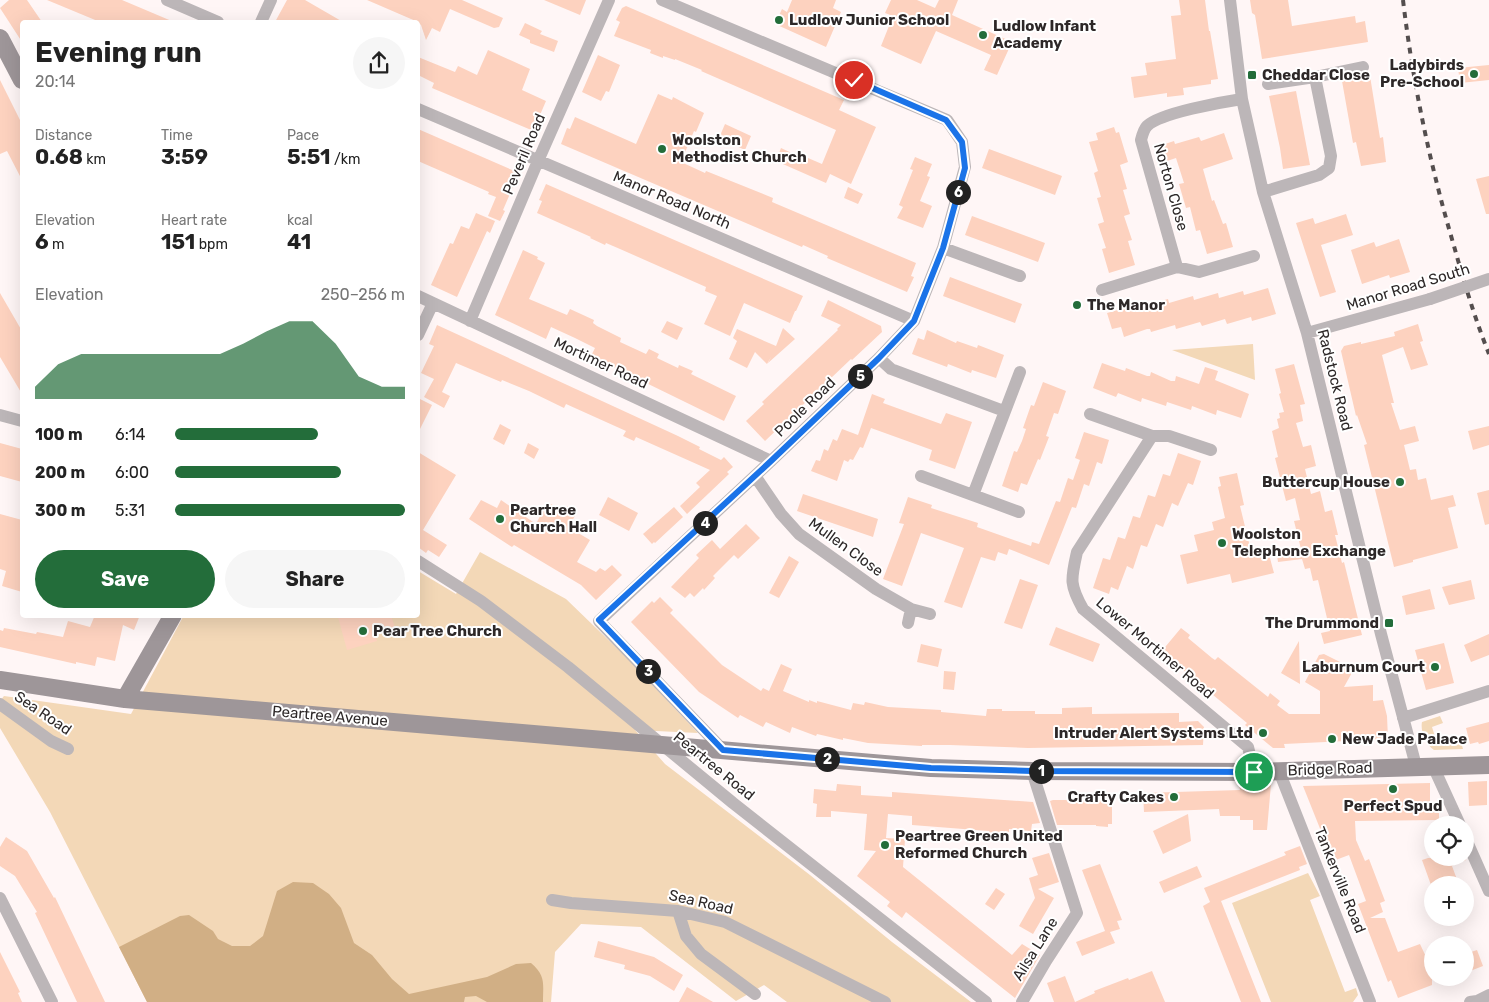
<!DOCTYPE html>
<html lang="en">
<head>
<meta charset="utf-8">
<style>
  :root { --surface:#fff; --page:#f6f6f6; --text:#222; --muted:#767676; --accent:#236d3a }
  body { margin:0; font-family:Rubik,sans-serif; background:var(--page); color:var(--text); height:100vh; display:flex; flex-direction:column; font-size:19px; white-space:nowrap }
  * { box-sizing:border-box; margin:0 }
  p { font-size:16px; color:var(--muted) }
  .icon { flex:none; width:28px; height:28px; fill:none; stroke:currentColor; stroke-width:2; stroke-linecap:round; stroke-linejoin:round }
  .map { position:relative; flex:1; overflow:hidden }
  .drawer { position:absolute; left:20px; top:20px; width:400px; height:598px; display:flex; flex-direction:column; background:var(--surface); border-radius:5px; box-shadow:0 5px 20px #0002 }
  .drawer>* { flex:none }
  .controls { position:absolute; left:1424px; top:816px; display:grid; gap:10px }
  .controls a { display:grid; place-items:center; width:50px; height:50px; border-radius:50%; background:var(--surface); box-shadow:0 5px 20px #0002; font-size:25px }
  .pin { position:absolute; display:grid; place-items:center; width:42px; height:42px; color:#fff; margin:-21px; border:2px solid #fff; border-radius:50%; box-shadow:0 1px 5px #0007 }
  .km { position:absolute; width:25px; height:25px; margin:-12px; border-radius:50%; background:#222; color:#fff; font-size:14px; line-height:25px; text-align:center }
  .round { display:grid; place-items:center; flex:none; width:52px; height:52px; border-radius:26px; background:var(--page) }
  .head { display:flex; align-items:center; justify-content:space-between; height:85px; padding:0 15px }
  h1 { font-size:28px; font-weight:700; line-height:38px }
  .stats { display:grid; grid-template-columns:repeat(3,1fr); gap:8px; height:85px; padding:5px 15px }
  .stats div { display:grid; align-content:center }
  .stats b { font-size:21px; font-weight:700 }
  .stats small { font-size:14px; font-weight:400 }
  .stats p { font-size:14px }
  .chart { height:140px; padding:10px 15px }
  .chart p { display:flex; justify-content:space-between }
  .chart svg { width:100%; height:90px; margin-top:5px; fill:var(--accent); opacity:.7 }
  .cta { display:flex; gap:10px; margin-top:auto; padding:10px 15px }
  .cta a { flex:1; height:58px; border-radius:30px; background:var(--accent); color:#fff; font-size:20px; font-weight:700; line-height:58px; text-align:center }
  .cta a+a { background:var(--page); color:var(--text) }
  ul { padding:0 15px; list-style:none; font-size:16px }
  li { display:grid; grid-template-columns:80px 60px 1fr; align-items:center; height:38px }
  li i { height:12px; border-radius:6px; background:var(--accent) }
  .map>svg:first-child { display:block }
  .green { fill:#f3d8b7 }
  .forest { fill:#d1af85 }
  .building { fill:#fdd2bf }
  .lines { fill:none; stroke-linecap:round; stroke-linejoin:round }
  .street { stroke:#bcb6b8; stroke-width:12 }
  .secondary { stroke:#9e9699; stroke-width:18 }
  .rail { stroke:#544e4e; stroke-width:4; stroke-dasharray:6 6; stroke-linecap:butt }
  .street-bridge { stroke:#bcb6b8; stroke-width:12 }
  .route-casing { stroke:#fff; stroke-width:10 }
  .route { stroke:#1a73e8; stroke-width:6 }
  .poi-dot { fill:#236d3a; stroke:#fff; stroke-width:2 }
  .labels { text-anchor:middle; stroke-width:4; stroke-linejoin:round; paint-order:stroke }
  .poi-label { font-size:15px; font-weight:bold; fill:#2d2828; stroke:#fff; text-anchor:start }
  .street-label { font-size:15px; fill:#2d2828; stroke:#fff }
</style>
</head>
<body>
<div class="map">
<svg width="1489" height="1002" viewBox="0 0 1489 1002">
  <rect width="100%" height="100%" fill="#fff6f6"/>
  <path class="green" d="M1253 344 1255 380 1172 350Z
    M480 552 566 599 624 655 698 733 635 730 665 764 810 875 892 942 971 1002H787L764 985 736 1001 641 927 581 924 555 952 551 1002H147L50 812 0 728V701L4 696 131 714 184 615H418V571L456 594Z
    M1440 716 1443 723 1432 727 1438 746 1461 742 1463 749 1434 750C1426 745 1420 731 1422 722Z
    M1308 873 1320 896 1310 900 1345 992 1356 988 1358 995 1353 1002H1271L1232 903Z"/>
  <path class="forest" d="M293 882 313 883 329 894 341 908 354 943 372 955 392 979 409 994 487 977 516 964 531 963C546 976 543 983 543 1002H487L476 996 465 997 464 1002H147L119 947 180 916 189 915 213 931 218 939 232 946H250L263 936 277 891Z"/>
  <path class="building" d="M9 0H27L42 22H22V42L0 8Z
    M47 0H122L174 22H100Z
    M287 0H305L343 22H275Z
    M367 0H462L503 18 499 27 494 28 450 9 440 32 432 28 426 40 421 25 418 22Z
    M544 0H586L580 15Z
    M792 0H836L833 8 841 12 826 47 775 24 782 9 787 12Z
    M891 0H917L935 8 939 0H958L952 15 1012 42 997 75 984 70 991 55 936 31 921 64 881 46 893 16 885 13Z
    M1179 0H1205L1209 31H1210L1218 79 1211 80V84L1183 88 1184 95 1167 97V93L1134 98 1131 77 1147 75 1145 63 1176 59 1171 16 1181 15Z
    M1250 0H1288L1292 26 1355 16 1356 23 1365 21 1368 42 1262 59 1255 15 1252 13Z
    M626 6 844 100 839 110 876 127 851 184 830 174 826 183 776 161 781 148 800 157 801 155 822 164 836 130 701 71 702 70 675 59V60L663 56V58L650 53 651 50 614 36 620 22 616 20 622 8Z
    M525 23 542 31 540 34 558 41 554 52 530 43V40L519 35Z
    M488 50 530 69 522 90 546 101 540 115 543 116 536 132 432 88 434 83 418 75V57L455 72 458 66 477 75Z
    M598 55 620 65 609 92 606 91 601 101 582 92Z
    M1489 65V80L1460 83 1458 68Z
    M1370 76 1380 138 1383 137 1386 162 1361 166 1356 142 1353 143 1342 81Z
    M0 80 22 124V180L7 151 0 154Z
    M1296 91 1310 165 1283 169 1280 148 1269 96Z
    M658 94 672 100 673 97 704 113 696 132 694 131 681 162 705 173 706 171 773 198 772 202 916 263 911 276 914 277 907 292 827 258 828 256 803 245 802 247 561 144 567 128 570 129 575 117 636 144Z
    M725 124 751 136 745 150 719 138Z
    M1114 127 1116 133 1119 132 1128 162 1120 165 1127 189 1123 190 1130 214 1124 216 1132 240 1128 241 1135 265 1109 273 1102 249 1106 248 1098 224 1104 222 1097 198 1101 197 1094 173 1098 171 1089 142 1098 140 1096 133Z
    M418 129 519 173 503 210 505 211 500 221 488 216 496 197 488 194 489 192 418 161Z
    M1224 133 1233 159 1203 169 1212 201 1214 200 1223 224 1226 223 1233 247 1207 254 1200 230 1196 231 1190 207 1186 208 1179 184 1184 183 1176 158 1167 161 1162 145 1174 141 1175 144 1199 137 1201 141Z
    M989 149 1062 176 1055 195 982 168Z
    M915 157 932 164 927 176 930 177 920 201 932 206 923 228 897 218 903 207 899 205 913 170 910 169Z
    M1489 176V214H1486L1476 179Z
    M546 184 803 296 796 311H795L790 323 744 303 730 336 704 324 717 296 705 291 706 287 620 249 606 243 605 245 590 238 591 237 537 213 542 201 539 200Z
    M848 187 863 194 858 204 844 198Z
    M476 213 495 221 490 233 487 231 457 297 431 285 450 243 453 244 461 226 469 229Z
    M1346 214 1353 235 1321 245 1336 292 1320 297 1296 223 1313 218 1315 224Z
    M972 216 1045 243 1038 262 965 235Z
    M1399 239 1410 272 1390 278 1389 275 1362 284 1351 250 1374 242 1376 247Z
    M523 250 538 257 537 259 545 263 529 299 567 315 570 309 594 320 593 323 597 326 621 338 620 342 646 354 649 349 659 354 657 358 678 368 679 365 693 371 691 374 736 396 724 421 591 356 595 348 575 338 551 327 546 339 495 315Z
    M950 277 1022 304 1015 323 943 296Z
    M1268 288 1276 314 1252 321 1251 317 1227 324 1225 319 1202 326 1200 322 1176 329 1175 325 1151 332 1150 329H1147L1124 337 1121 327 1112 329 1107 313 1143 303 1144 306 1168 299 1169 303 1193 296 1194 300 1218 293 1219 298 1243 291 1244 295Z
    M0 293 22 331V394L0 357Z
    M828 300 881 326 882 332 852 360 851 359 765 441 746 421 764 404 762 402 838 330 837 329 841 325 821 316Z
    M667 321 683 328 677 340 661 332Z
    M1418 324 1423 341 1420 342 1428 365 1411 370 1403 347 1382 355 1394 403H1391L1400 430 1415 426 1419 441 1404 445 1410 470 1416 469 1418 480 1426 478 1431 500 1453 495 1456 506 1448 508 1458 548 1413 560V562L1394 567 1364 445 1367 444 1357 415 1356 416 1341 351 1344 346 1361 342V344L1395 336 1394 332Z
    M437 325 678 436 700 447 699 449 721 460 724 457 733 467 727 472 729 474 687 514 680 506 700 487 696 483 710 470 636 437 634 441 623 436 626 431 566 404 564 408 529 391 502 380 501 382 456 363 442 392 450 396 444 408 424 397 434 379 421 373 434 346 429 344Z
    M783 328 795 339 768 363 771 357 767 364 755 352 747 368 729 359 737 341 733 338 737 329 776 346Z
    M927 330 956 343 957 341 977 348 978 345 1004 355 996 378 972 370 971 373 948 364 947 367 912 354 918 338 924 340Z
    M1102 363 1125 371 1126 368 1147 376H1150L1151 372 1171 381H1175L1176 376 1199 384 1205 367 1218 371 1215 380 1249 394 1241 418 1217 410 1216 415 1192 406 1191 410 1167 402 1166 406 1142 398 1141 402 1118 393 1116 397 1093 388Z
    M1294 364 1305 404 1300 405 1303 421 1296 423 1303 447 1311 445 1316 466 1305 469 1311 494 1320 491 1325 512 1332 510 1338 535H1335L1342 563 1344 562 1362 635 1324 644 1321 633 1330 631 1318 580 1313 581 1310 568 1305 569 1302 559 1278 562 1277 555 1301 549 1294 521 1300 520 1295 498 1286 501 1275 458 1278 457 1272 431 1279 428 1277 419 1280 418 1279 413 1284 412 1279 394 1281 393 1275 369Z
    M1043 382 1066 391 1058 414 1054 413 1046 436 1049 437 1040 460 1038 459 1027 485 1021 483 1018 492 1002 486 1014 451 1017 452 1022 441 1026 429 1023 428 1031 405 1034 406Z
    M872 394 885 399 883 403 941 424 946 413 972 422 955 469 929 460 932 450 871 428 863 448 860 447 853 460 850 459 848 462 844 460 837 481 811 471 816 460 820 461 824 449 828 451 833 439 837 441 842 429 858 435Z
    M418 398 432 405 418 433Z
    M500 424 511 430 504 445 493 439Z
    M1489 426V445L1473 450 1468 431Z
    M1084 432 1109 440 1102 464 1097 462 1089 486 1084 484 1076 508 1072 507 1049 565 1009 549 1007 555 998 552 995 561 981 557 962 608 944 602 964 548 921 533 902 586 883 579 904 524 899 523 908 497 932 505 931 508 978 523 977 527 1031 546 1032 542 1039 544 1056 501 1060 502 1068 478 1073 480 1080 460 1075 458Z
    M0 443 22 449V482L0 476Z
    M528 443 539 449 534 459 524 453Z
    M418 452 456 475 423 530 447 545 439 557 428 550 426 553 418 547Z
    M1178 453 1201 461 1193 485 1188 483 1178 506 1172 503 1163 527 1156 524 1147 547 1141 545 1133 569 1127 566 1118 590 1111 587 1109 594 1093 588 1103 558 1110 560 1118 537 1125 539 1133 516 1140 518 1148 495 1155 497 1163 474 1170 476Z
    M1237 473 1244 505 1240 506 1251 551 1267 547 1274 573 1232 583 1230 574 1187 584 1180 555 1198 551 1194 535 1214 530 1212 522 1225 518 1218 487 1221 486 1219 477Z
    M1489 490V524L1485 525 1477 493Z
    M803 494 878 519 873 537 797 511Z
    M608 497 638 513 629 531 599 515Z
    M481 500 497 508 501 500 536 524 547 502 564 511 567 506 577 513 568 527 590 540 577 562 596 572 600 568 605 571 612 565 622 575 596 600 581 585 514 545 512 547 469 519Z
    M674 507 683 517 655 543 654 542 652 544 643 534Z
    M0 514 22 520V592L2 586 6 571 0 569Z
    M746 524 760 538 738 559 734 555 713 576 715 578 704 590 703 588 694 597 690 593 685 598 671 587 699 558 696 555 712 540 720 549Z
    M789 556 799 562 779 598 769 593Z
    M1020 579 1038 585 1022 629 1004 623Z
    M1471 580 1475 599 1449 605 1442 587Z
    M1430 589 1435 609 1406 615 1402 596Z
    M660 597 673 610 670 613 722 665 761 691 763 688 769 691 781 664 792 669 783 691 809 702V700L817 703V701L851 710 853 703 864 705 865 702 888 707 941 710V712L986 716 987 709H1002V711H1035V714H1062V708L1092 707V714L1179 713V722L1198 721 1204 727 1203 745 1028 748 950 745H922V746L868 743 843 738V740L817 734 816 736 792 727 790 733 766 722 763 727 740 715 738 718 699 692 631 622 652 601 654 603Z
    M95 615H140L134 630 123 625 115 661 97 657 95 666 76 662V664L0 647V630L3 631 4 628 36 634 37 632 63 637 68 621 90 627Z
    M344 615H391L395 628 375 634 377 641 347 650 338 617Z
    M1056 627 1100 644 1093 662 1049 645Z
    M1181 628 1190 635 1188 638 1212 658 1215 660 1218 657 1268 697 1270 693 1280 701 1277 705 1289 714H1320V691L1305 682 1319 655 1324 654 1354 669 1344 687 1373 685V701L1383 700 1387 716 1388 739 1284 744 1285 748H1273L1245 725 1247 723 1161 652Z
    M1489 634V655L1471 662 1464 645Z
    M1299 641 1300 684 1281 673Z
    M1444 643 1454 683 1426 690 1415 650Z
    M921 644 942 649 938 667 917 662Z
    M944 671 956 672 954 690 943 689Z
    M1489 722V741L1479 744 1478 742 1470 744 1466 728Z
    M1487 781V805L1469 806 1468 782Z
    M1430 783V807H1439V820L1355 821 1356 840 1365 861 1369 859 1385 901 1380 903 1383 912 1370 918H1385L1398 952 1420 944 1427 959 1432 957V985L1398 998 1391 980 1388 982 1358 904 1366 901 1349 855 1333 861 1303 786Z
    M837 784 861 786V795L892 797V792L1033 802 1040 823 1032 824 1031 831 1009 829V837L989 836V831L912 825V816L888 814 886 838 905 839 903 867 1012 955 1022 944 1040 955 1015 998 906 912 902 918 887 906 890 902 857 876 876 851 864 850 867 814 831 811V817H816L817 804 813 803 814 789 836 791Z
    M1271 784 1267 830H1253V820H1240V816H1220L1219 809 1144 812 1143 793 1240 790 1239 785Z
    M1053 800H1112V824H1108V827L1096 826V825H1057L1050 801Z
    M1188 814 1191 841 1163 854 1153 831Z
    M6 837 27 851 54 898 55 897 105 1002H77L35 913 37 912 15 876 0 866V847Z
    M1300 846 1307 864 1299 867 1300 870 1221 901 1261 1002H1241L1203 906 1210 902 1204 888 1286 855 1284 852Z
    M1049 853 1059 882 1038 889 1054 898 1033 934 1019 926 1035 898 1029 878 1038 875 1032 858Z
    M1428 858H1465L1466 860 1452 866 1459 885H1431L1422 860Z
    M1100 864 1122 920 1117 921 1120 929 1110 932 1115 943 1082 956 1076 942 1105 931 1082 870Z
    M1197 866 1202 877 1164 893 1159 882Z
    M996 888 1005 894 994 910 985 904Z
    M598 941 654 957 683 975 674 991 650 976 624 969 625 965 594 957Z
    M1477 950 1483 966 1465 973V954Z
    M0 952 20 992 18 993 22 1002H0Z
    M1152 971 1165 1002H1054L1047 983 1065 976 1075 1002 1095 993 1094 991 1128 978 1129 980Z
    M687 987 713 1002H679Z"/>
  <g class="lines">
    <path class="street" d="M167 0 218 22
      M662 0 947 120 962 142 965 167 943 248 914 321 879 358 771 461 599 621 723 750
      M1230 0 1242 99 1263 192 1307 333 1381 634 1416 766
      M261 22 271 0
      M1315 77 1363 67
      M418 109 914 321
      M1263 192 1319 175 1329 168 1331 156 1315 77 1268 84
      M943 248 1020 276
      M1177 267 1141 140C1142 136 1144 129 1147 126 1160 113 1222 102 1242 99
      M1102 290 1177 267 1199 272 1254 256
      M418 296 771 461
      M470 321 538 161 609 0
      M1307 333 1430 299
      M418 335 433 303
      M879 358 891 369 1004 411
      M1090 414 1152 436H1169L1211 450
      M0 415 22 421
      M1152 436 1077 552C1071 579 1069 584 1083 609L1248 747 1254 772
      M755 476 781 514 799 534 876 589 911 609 930 614
      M921 476 1019 512
      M973 495 1020 372
      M418 561 481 601 568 667 733 803 986 1002
      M908 623 911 609
      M0 704 51 741 68 749
      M1403 718 1489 691
      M1433 766 1460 825
      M1279 771 1370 1002
      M1465 837 1489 891
      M0 898 52 1002
      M552 900 571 903 678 911 725 922 885 1002
      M678 911 686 936 701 954 755 994
      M1022 1002 1046 961 1077 913 1032 771
      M1470 1002 1477 1001 1489 995"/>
    <path class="secondary" d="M0 38 22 80
      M0 680 125 699 931 768 1032 771 1254 772 1489 765
      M125 699 173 615"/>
    <path class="rail" d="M1403 0C1413 84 1430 165 1454 246 1464 282 1475 319 1489 354"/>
    <path class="street-bridge" d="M1430 299 1489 279"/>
  </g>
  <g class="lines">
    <g class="route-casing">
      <path id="route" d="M854 80 946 120 962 142 965 168 943 248 914 321 879 358 771 461 599 620 723 750 931 768 1032 771 1254 772"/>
    </g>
    <use href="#route" class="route"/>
  </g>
  <g class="poi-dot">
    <circle cx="779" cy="20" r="5"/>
    <circle cx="983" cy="35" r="5"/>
    <circle cx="1474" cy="74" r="5"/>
    <rect x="1247" y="70" width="10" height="10" rx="2.5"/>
    <circle cx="662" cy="149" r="5"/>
    <circle cx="1077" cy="305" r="5"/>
    <circle cx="1400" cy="482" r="5"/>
    <circle cx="500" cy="519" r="5"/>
    <circle cx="1222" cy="543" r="5"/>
    <rect x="1384" y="618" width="10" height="10" rx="2.5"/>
    <circle cx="363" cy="631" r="5"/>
    <circle cx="1435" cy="667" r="5"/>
    <circle cx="1263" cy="733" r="5"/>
    <circle cx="1332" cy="739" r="5"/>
    <circle cx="1393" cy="789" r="5"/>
    <circle cx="1174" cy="797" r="5"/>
    <circle cx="885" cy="845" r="5"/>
  </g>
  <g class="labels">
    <g class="poi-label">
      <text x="789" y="25">Ludlow Junior School</text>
      <text x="993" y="31">Ludlow Infant<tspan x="993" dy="17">Academy</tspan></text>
      <text x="1464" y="70" text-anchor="end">Ladybirds<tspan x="1464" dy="17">Pre-School</tspan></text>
      <text x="1262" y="80">Cheddar Close</text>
      <text x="672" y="145">Woolston<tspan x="672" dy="17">Methodist Church</tspan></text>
      <text x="1087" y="310">The Manor</text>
      <text x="1390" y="487" text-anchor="end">Buttercup House</text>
      <text x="510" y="515">Peartree<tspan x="510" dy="17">Church Hall</tspan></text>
      <text x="1232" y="539">Woolston<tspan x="1232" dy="17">Telephone Exchange</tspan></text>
      <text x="1379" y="628" text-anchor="end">The Drummond</text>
      <text x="373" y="636">Pear Tree Church</text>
      <text x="1425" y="672" text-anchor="end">Laburnum Court</text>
      <text x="1253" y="738" text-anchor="end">Intruder Alert Systems Ltd</text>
      <text x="1342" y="744">New Jade Palace</text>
      <text x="1164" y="802" text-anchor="end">Crafty Cakes</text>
      <text x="1393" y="811" text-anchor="middle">Perfect Spud</text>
      <text x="895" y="841">Peartree Green United<tspan x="895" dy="17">Reformed Church</tspan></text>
    </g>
    <g class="street-label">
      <text transform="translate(524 154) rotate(-67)" y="5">Peveril Road</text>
      <text transform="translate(1171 187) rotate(74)" y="5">Norton Close</text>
      <text transform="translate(672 200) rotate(23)" y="5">Manor Road North</text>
      <text transform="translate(1408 287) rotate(-17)" y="5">Manor Road South</text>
      <text transform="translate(601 363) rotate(25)" y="5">Mortimer Road</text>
      <text transform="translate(1335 380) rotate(76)" y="5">Radstock Road</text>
      <text transform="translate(805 407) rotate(-44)" y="5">Poole Road</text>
      <text transform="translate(846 547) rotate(36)" y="5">Mullen Close</text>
      <text transform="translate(1155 648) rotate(40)" y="5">Lower Mortimer Road</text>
      <text transform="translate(43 713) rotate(34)" y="5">Sea Road</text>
      <text transform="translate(330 716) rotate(5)" y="5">Peartree Avenue</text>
      <text transform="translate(714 766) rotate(39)" y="5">Peartree Road</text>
      <text transform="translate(1330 769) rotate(-2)" y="5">Bridge Road</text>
      <text transform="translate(1340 880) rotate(68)" y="5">Tankerville Road</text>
      <text transform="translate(701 902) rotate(13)" y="5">Sea Road</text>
      <text transform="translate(1035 949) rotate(-58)" y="5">Ailsa Lane</text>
    </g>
  </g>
</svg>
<div class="controls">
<a><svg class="icon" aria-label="locate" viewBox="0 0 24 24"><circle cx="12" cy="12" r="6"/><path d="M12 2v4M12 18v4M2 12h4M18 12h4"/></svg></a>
<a>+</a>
<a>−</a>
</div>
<div class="pin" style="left:1254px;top:772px;background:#1e9e55"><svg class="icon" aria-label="arrive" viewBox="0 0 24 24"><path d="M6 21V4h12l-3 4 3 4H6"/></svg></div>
<div class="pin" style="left:854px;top:80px;background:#d93025"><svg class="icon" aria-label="check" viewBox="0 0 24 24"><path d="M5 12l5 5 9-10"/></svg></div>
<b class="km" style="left:1041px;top:771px">1</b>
<b class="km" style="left:827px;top:759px">2</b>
<b class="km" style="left:648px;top:671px">3</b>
<b class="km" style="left:705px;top:523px">4</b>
<b class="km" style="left:860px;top:376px">5</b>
<b class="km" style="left:958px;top:192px">6</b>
<section class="drawer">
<div class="head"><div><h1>Evening run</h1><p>20:14</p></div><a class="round"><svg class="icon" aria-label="share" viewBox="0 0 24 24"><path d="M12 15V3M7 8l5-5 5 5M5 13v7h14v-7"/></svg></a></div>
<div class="stats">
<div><p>Distance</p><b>0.68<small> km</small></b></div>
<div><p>Time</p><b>3:59</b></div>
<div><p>Pace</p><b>5:51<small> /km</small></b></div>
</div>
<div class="stats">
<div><p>Elevation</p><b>6<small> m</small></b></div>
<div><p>Heart rate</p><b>151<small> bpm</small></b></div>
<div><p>kcal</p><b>41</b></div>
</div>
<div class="chart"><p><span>Elevation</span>250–256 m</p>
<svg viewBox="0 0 160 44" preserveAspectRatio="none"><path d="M0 44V38L10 27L20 22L30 22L40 22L50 22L60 22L70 22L80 22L90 17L100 11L110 6L120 6L130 17L140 33L150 38L160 38V44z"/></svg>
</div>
<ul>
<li><b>100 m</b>6:14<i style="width:62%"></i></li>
<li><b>200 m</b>6:00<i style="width:72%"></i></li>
<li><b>300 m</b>5:31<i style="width:100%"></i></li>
</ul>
<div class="cta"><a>Save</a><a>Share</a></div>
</section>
</div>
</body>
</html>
